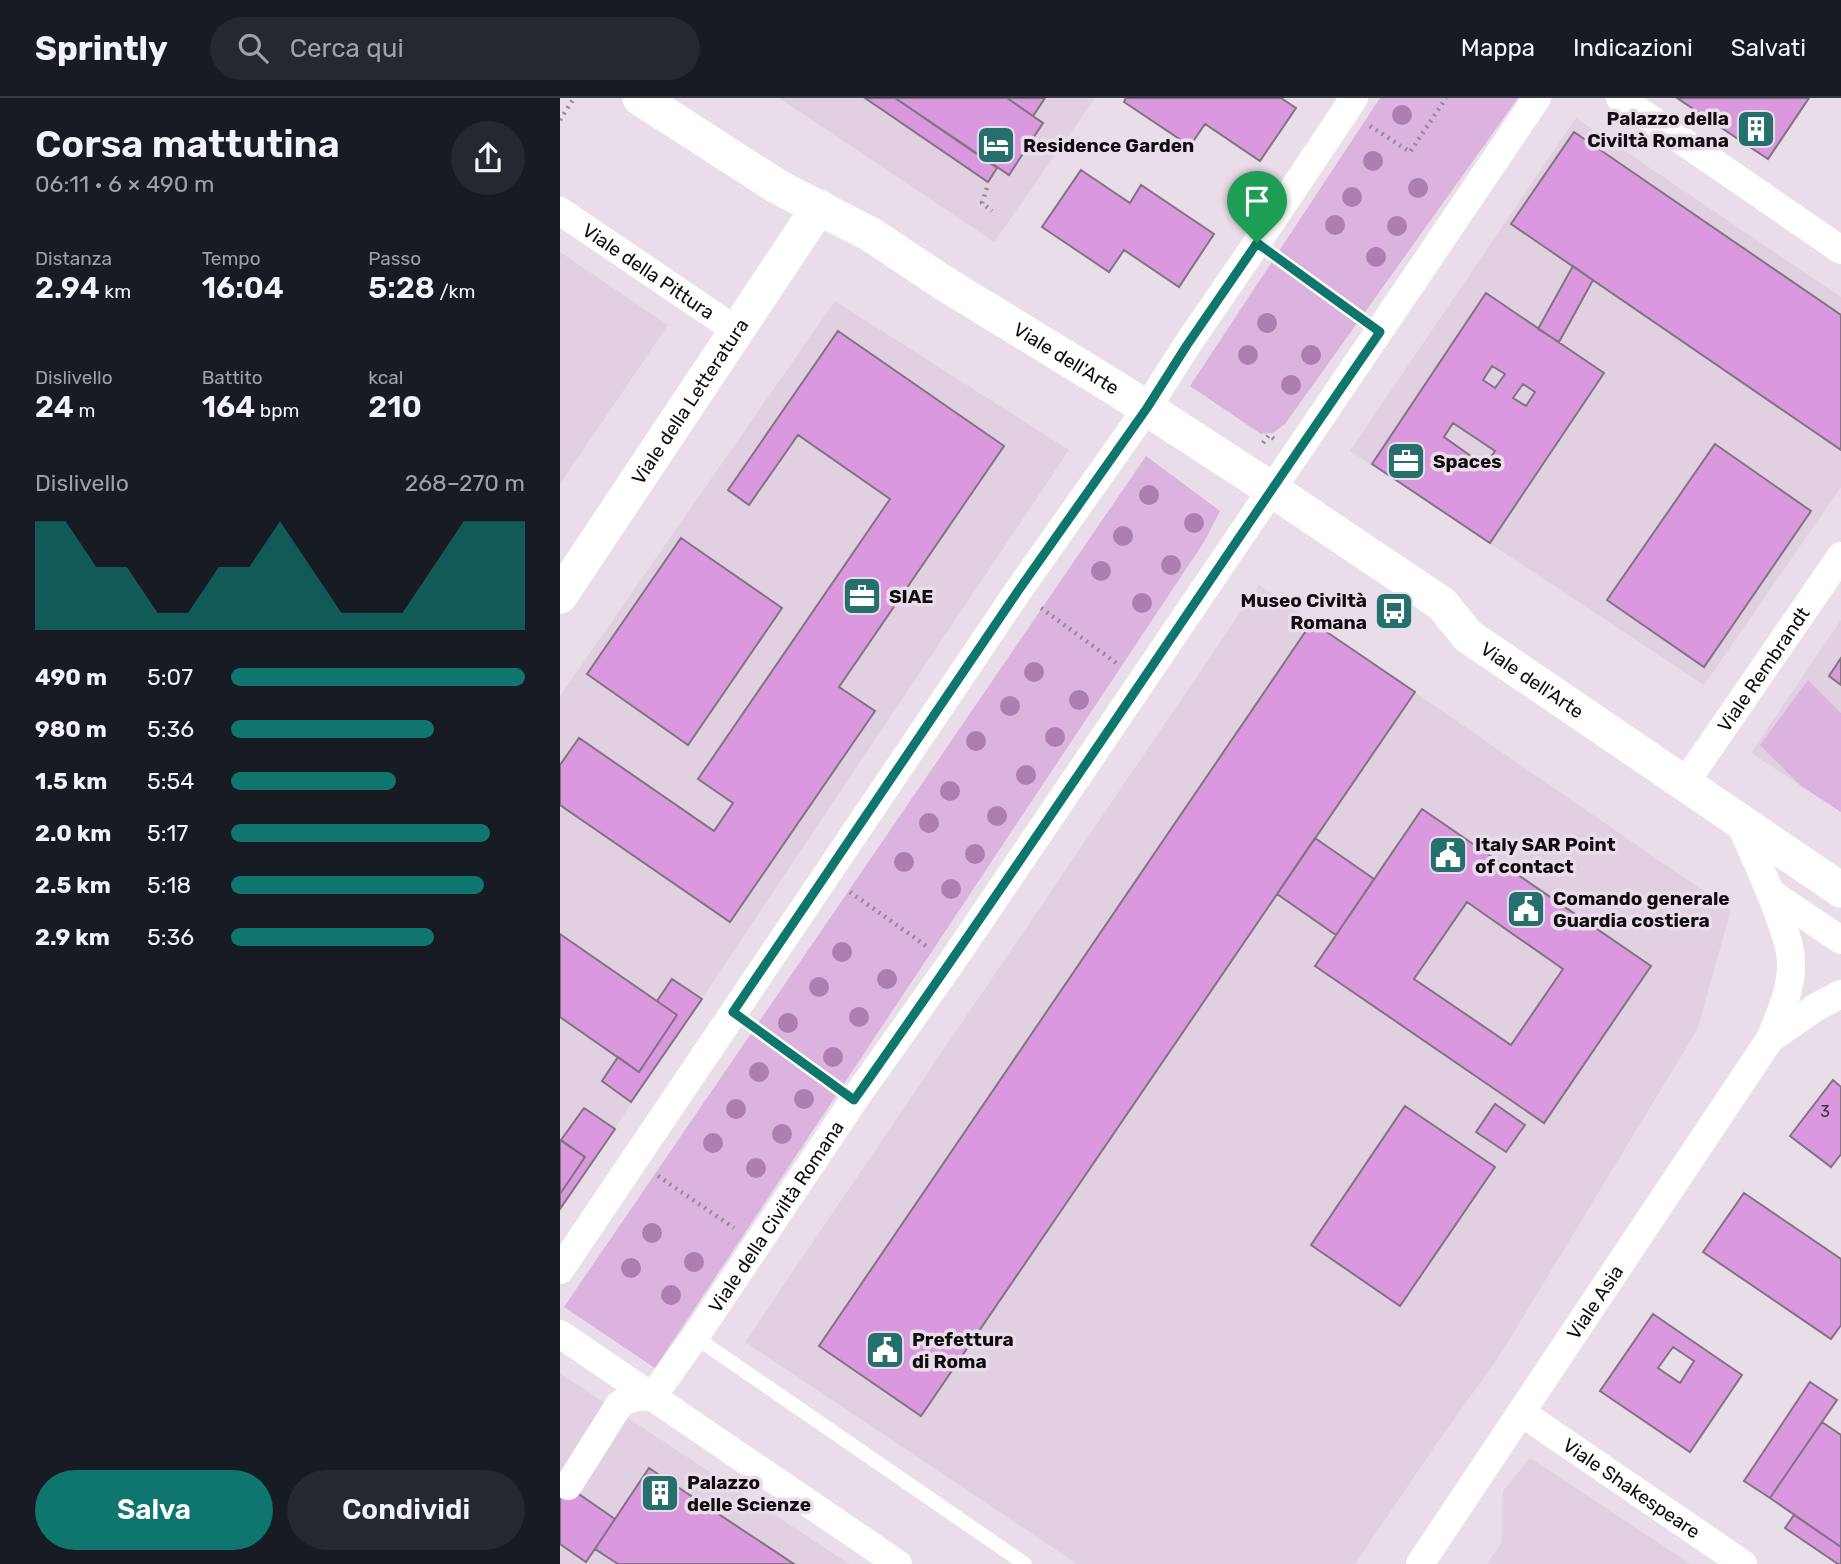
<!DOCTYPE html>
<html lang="it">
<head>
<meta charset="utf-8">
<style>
  :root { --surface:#171b24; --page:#242831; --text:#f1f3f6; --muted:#9ea1a6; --line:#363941; --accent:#0f766e }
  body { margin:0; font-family:Rubik,sans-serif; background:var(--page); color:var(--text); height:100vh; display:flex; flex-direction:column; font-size:26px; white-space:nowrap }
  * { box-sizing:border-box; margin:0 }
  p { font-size:23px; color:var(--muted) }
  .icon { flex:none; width:38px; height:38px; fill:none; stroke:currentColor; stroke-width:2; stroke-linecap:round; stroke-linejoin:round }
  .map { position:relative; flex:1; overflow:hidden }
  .panel { display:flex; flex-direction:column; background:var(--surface); width:560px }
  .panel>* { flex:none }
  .pin { position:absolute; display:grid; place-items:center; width:60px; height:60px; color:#fff; margin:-72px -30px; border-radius:50% 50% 50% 0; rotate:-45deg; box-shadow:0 0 7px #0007 }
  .pin .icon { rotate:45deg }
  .round { display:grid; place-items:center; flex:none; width:74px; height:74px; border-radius:37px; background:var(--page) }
  .headline { display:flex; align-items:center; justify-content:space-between; height:119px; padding:0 35px }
  h1 { font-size:38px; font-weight:600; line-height:52px }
  .stats { display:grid; grid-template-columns:repeat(3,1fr); gap:10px; height:119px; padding:7px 35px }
  .stats div { display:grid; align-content:center }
  .stats b { font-size:30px; font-weight:600 }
  .stats small { font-size:19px; font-weight:400 }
  .stats p { font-size:19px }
  .chart { height:196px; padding:14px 35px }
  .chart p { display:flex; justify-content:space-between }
  .chart svg { width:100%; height:126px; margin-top:7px; fill:var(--accent); opacity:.7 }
  .primary-button { display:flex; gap:14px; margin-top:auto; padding:14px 35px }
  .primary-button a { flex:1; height:80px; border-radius:42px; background:var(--accent); color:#fff; font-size:28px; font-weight:600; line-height:80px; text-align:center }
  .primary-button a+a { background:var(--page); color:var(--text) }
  ul { padding:0 35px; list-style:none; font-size:23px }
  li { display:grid; grid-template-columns:112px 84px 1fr; align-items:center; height:52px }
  li i { height:18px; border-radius:9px; background:var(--accent) }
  header { display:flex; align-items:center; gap:42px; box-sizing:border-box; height:98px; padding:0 35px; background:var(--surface); border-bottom:2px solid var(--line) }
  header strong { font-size:33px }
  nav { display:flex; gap:38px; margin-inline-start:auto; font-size:24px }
  .search { width:490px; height:63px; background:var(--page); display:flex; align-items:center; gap:18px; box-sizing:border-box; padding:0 24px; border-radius:38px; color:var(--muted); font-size:26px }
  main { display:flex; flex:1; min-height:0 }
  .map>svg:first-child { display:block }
  .built { fill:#e1cfe2 }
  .green { fill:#dcb2df }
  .building { fill:#da98df; stroke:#807581; stroke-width:2; fill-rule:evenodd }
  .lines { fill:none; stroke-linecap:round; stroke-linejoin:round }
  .path { stroke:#948b94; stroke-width:4.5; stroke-dasharray:2 5; stroke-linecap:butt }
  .service { stroke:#fff; stroke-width:14 }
  .minor { stroke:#fff; stroke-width:28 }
  .tertiary { stroke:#fff; stroke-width:35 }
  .tree { fill:#ae7eb2 }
  .route-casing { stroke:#fff; stroke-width:14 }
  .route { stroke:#0f766e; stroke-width:9 }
  .labels { text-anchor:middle; stroke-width:7; stroke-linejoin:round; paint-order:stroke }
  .number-label { font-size:16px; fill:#422f44 }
  .poi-label { font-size:19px; font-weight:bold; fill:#100c10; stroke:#eaddea; text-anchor:start }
  .street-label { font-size:19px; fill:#100c10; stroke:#eaddea }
</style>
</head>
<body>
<header>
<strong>Sprintly</strong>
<div class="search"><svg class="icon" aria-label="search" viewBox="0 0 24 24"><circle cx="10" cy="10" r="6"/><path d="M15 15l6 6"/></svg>Cerca qui</div>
<nav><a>Mappa</a><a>Indicazioni</a><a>Salvati</a></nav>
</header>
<main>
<section class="panel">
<div class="headline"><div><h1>Corsa mattutina</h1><p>06:11 · 6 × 490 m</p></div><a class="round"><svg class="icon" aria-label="share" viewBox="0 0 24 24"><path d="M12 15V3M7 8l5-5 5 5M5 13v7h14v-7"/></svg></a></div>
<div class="stats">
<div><p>Distanza</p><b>2.94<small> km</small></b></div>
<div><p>Tempo</p><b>16:04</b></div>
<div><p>Passo</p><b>5:28<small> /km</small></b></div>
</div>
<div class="stats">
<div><p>Dislivello</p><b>24<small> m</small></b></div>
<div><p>Battito</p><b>164<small> bpm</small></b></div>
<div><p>kcal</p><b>210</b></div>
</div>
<div class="chart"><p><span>Dislivello</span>268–270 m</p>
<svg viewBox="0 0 160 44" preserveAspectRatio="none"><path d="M0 44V6L10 6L20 22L30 22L40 38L50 38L60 22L70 22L80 6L90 22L100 38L110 38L120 38L130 22L140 6L150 6L160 6V44z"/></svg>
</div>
<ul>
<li><b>490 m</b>5:07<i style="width:100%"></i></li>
<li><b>980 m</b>5:36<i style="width:69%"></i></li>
<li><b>1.5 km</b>5:54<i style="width:56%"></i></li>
<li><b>2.0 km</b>5:17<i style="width:88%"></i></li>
<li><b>2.5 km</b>5:18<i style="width:86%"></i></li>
<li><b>2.9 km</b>5:36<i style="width:69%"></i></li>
</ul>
<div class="primary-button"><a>Salva</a><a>Condividi</a></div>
</section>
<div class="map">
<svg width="1281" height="1466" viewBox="0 0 1281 1466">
  <rect width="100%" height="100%" fill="#eaddea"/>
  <path class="built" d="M219 0H535L434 144Z
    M1016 20 1281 199V389L1144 587 790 353Z
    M0 154 108 227 0 386Z
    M275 203 509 352 0 1112V598Z
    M699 487 1171 812 1137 932 940 1257 877 1345 795 1466H517L185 1244Z
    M1281 522V714L1191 655Z
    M0 1275 289 1466H0Z
    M970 1360 1131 1466H927L942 1444 943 1393Z"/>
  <path class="green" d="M820 0H958L725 326 713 335 701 336 630 288Z
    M586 358 660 413 644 444 95 1270 4 1209Z
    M1248 582 1281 615V714L1241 688 1200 647Z"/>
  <path class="building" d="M305 0H335L437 70 428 84Z
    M335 0H447L483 25 449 77Z
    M447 0H485L473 18Z
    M566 0H721L736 10 700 63 645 26 630 48 564 4Z
    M1117 0H1249L1208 61Z
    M1014 34 1281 217V352L951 126Z
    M521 72 570 105 581 87 654 136 619 189 564 152 549 174 482 129Z
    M1013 168 1033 182 999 244 978 231Z
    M926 195 1044 275 930 445 812 366ZM932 268 945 276 935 290 923 282ZM963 286 975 294 966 308 953 300ZM893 325 935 353 925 368 884 339Z
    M278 233 444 348 279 589 315 613 170 824 0 707V667L19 640 154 733 173 705 138 681 330 401 238 337 189 407 168 392Z
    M1155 346 1251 413 1144 569 1047 502Z
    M121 440 222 510 128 647 27 576Z
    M752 524 855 594 361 1318 259 1248Z
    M1281 560V587L1269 578Z
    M862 711 1091 868 984 1025 755 868ZM907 804 1003 871 951 947 854 881Z
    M755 740 814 781 776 837 717 796Z
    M0 836 117 917 79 974 0 919Z
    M112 881 142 901 71 1004 42 983 58 959 79 974 117 917 97 903Z
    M1273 982 1281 989V1056L1271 1069 1230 1038Z
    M935 1006 965 1027 946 1054 916 1034Z
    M845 1008 935 1069 840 1208 751 1147Z
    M24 1010 55 1031 0 1111V1096L25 1059 1 1042Z
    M0 1042 25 1059 0 1096Z
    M1184 1095 1281 1161V1227L1271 1241 1143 1154Z
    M1093 1216 1182 1277 1130 1354 1040 1293ZM1113 1249 1134 1263 1120 1285 1098 1270Z
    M1250 1284 1277 1302 1210 1400 1184 1383Z
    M1262 1324 1281 1337V1449L1210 1400Z
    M89 1370 234 1466H58L35 1451Z
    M0 1383 55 1421 26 1464 0 1446Z
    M1234 1417 1281 1449V1466H1278L1225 1430Z"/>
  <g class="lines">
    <path class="path" d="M0 22 14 0
      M810 28 850 54 886 0
      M427 90 422 105 432 113
      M718 161 796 217
      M703 345 709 337 714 341
      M481 510 559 567
      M290 794 369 850
      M195 931 273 987
      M98 1078 174 1130"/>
    <path class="service" d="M135 1239 465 1466"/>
    <g class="minor">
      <path d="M1060 0 1281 152"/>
      <path id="s1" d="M0 113 177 233"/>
      <path id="s2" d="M1125 685 1281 458"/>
      <path d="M1211 795 1281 842"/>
      <path d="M1210 941 1258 908 1281 896"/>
      <path d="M0 1172 458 493 587 310 627 247 697 145 794 0"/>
      <path d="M0 1236 338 1466"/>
      <path id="s3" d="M92 1299 135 1239 294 1002 391 865 977 0"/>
      <path id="s4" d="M962 1315 1183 1466"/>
      <path d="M8 1388 59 1307C70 1299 78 1298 92 1299"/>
      <path id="s5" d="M860 1466 1210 941C1220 917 1232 890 1231 864 1231 848 1224 833 1219 817 1207 785 1193 754 1179 723"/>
    </g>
    <g class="tertiary">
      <path id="s6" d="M80 0 218 89 310 136 382 184 560 293 711 391 882 506 908 538 1281 792"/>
      <path id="s7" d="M0 498 259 109"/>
    </g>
  </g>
  <g class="tree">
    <circle cx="842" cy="17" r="10"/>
    <circle cx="813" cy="63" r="10"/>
    <circle cx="858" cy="90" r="10"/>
    <circle cx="792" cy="99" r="10"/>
    <circle cx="775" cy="127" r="10"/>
    <circle cx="837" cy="128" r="10"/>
    <circle cx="816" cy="159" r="10"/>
    <circle cx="707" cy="225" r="10"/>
    <circle cx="688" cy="257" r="10"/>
    <circle cx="751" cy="257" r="10"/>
    <circle cx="731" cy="287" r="10"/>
    <circle cx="589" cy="397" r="10"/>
    <circle cx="634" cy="425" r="10"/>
    <circle cx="563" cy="438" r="10"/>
    <circle cx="611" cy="467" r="10"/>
    <circle cx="541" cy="473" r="10"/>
    <circle cx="582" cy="505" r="10"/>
    <circle cx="474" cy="574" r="10"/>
    <circle cx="519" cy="602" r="10"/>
    <circle cx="450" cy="608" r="10"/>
    <circle cx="495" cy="639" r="10"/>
    <circle cx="416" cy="643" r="10"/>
    <circle cx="466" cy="677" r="10"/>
    <circle cx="390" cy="693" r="10"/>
    <circle cx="437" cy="718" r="10"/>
    <circle cx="369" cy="725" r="10"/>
    <circle cx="415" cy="756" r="10"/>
    <circle cx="344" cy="764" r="10"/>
    <circle cx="391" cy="791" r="10"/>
    <circle cx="282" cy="854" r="10"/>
    <circle cx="327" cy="881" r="10"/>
    <circle cx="259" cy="889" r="10"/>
    <circle cx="299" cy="919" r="10"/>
    <circle cx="228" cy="925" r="10"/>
    <circle cx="273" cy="959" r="10"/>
    <circle cx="199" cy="974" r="10"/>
    <circle cx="244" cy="1001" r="10"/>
    <circle cx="176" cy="1011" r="10"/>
    <circle cx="222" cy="1036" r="10"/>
    <circle cx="153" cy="1045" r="10"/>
    <circle cx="196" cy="1070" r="10"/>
    <circle cx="92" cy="1135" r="10"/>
    <circle cx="134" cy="1164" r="10"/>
    <circle cx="71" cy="1170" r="10"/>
    <circle cx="111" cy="1197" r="10"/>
  </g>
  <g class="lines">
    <g class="route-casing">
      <path id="route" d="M697 145 820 234C643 489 473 749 294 1002L173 914 458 493 587 310 627 247Z"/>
    </g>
    <use href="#route" class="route"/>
  </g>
  <defs>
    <g id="building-square" transform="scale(2.0125)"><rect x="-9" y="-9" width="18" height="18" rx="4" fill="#25706d" stroke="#eaddea"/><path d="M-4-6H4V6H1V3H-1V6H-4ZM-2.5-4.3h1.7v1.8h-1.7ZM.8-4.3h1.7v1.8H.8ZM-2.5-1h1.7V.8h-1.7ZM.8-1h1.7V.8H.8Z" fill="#fff"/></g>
    <g id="hotel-square" transform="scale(2.0125)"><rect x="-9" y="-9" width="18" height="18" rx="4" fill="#25706d" stroke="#eaddea"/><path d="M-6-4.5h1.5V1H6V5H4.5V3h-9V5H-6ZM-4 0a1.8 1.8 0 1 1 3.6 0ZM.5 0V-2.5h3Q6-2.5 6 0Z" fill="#fff"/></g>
    <g id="office-square" transform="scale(2.0125)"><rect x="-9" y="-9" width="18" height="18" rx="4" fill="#25706d" stroke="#eaddea"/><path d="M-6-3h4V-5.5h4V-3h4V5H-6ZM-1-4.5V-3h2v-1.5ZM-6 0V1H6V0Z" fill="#fff"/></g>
    <g id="bus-square" transform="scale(2.0125)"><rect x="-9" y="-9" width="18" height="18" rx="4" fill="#25706d" stroke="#eaddea"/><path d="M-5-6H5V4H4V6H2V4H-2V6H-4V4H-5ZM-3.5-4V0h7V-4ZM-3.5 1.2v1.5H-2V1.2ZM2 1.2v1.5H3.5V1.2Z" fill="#fff"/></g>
    <g id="civic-square" transform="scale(2.0125)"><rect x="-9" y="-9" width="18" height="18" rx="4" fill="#25706d" stroke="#eaddea"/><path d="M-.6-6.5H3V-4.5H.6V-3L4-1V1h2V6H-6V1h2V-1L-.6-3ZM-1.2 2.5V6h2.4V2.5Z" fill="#fff"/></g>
  </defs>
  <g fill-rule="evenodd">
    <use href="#building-square" x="1196" y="31"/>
    <use href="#hotel-square" x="436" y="47"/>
    <use href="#office-square" x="846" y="363"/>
    <use href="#office-square" x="302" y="498"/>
    <use href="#bus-square" x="834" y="513"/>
    <use href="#civic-square" x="888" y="757"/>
    <use href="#civic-square" x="966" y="811"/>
    <use href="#civic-square" x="325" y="1252"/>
    <use href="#building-square" x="100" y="1395"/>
  </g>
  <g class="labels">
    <g class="number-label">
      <text x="1265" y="1019">3</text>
    </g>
    <g class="poi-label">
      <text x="1169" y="27" text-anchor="end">Palazzo della<tspan x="1169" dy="22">Civiltà Romana</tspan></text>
      <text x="463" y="54">Residence Garden</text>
      <text x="873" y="370">Spaces</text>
      <text x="329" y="505">SIAE</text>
      <text x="807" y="509" text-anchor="end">Museo Civiltà<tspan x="807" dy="22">Romana</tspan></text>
      <text x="915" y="753">Italy SAR Point<tspan x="915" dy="22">of contact</tspan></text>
      <text x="993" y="807">Comando generale<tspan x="993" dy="22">Guardia costiera</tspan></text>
      <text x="352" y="1248">Prefettura<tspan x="352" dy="22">di Roma</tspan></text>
      <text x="127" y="1391">Palazzo<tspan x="127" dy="22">delle Scienze</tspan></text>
    </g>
    <g class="street-label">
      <text dy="7" stroke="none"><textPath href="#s1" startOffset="107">Viale della Pittura</textPath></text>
      <text dy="7" stroke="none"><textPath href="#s6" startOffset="500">Viale dell'Arte</textPath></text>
      <text dy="7" stroke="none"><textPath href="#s7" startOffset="234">Viale della Letteratura</textPath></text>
      <text dy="7" stroke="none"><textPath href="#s2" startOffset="138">Viale Rembrandt</textPath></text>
      <text dy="7" stroke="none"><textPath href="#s6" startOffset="1068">Viale dell'Arte</textPath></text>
      <text dy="7" stroke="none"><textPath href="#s3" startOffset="219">Viale della Civiltà Romana</textPath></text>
      <text dy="7" stroke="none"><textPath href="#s5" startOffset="315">Viale Asia</textPath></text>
      <text dy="7" stroke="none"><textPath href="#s4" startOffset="133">Viale Shakespeare</textPath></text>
    </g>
  </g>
</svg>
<div class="pin" style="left:697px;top:145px;background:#1e9e55"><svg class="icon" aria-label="arrive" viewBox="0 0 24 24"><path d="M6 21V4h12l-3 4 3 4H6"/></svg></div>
</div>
</main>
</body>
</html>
